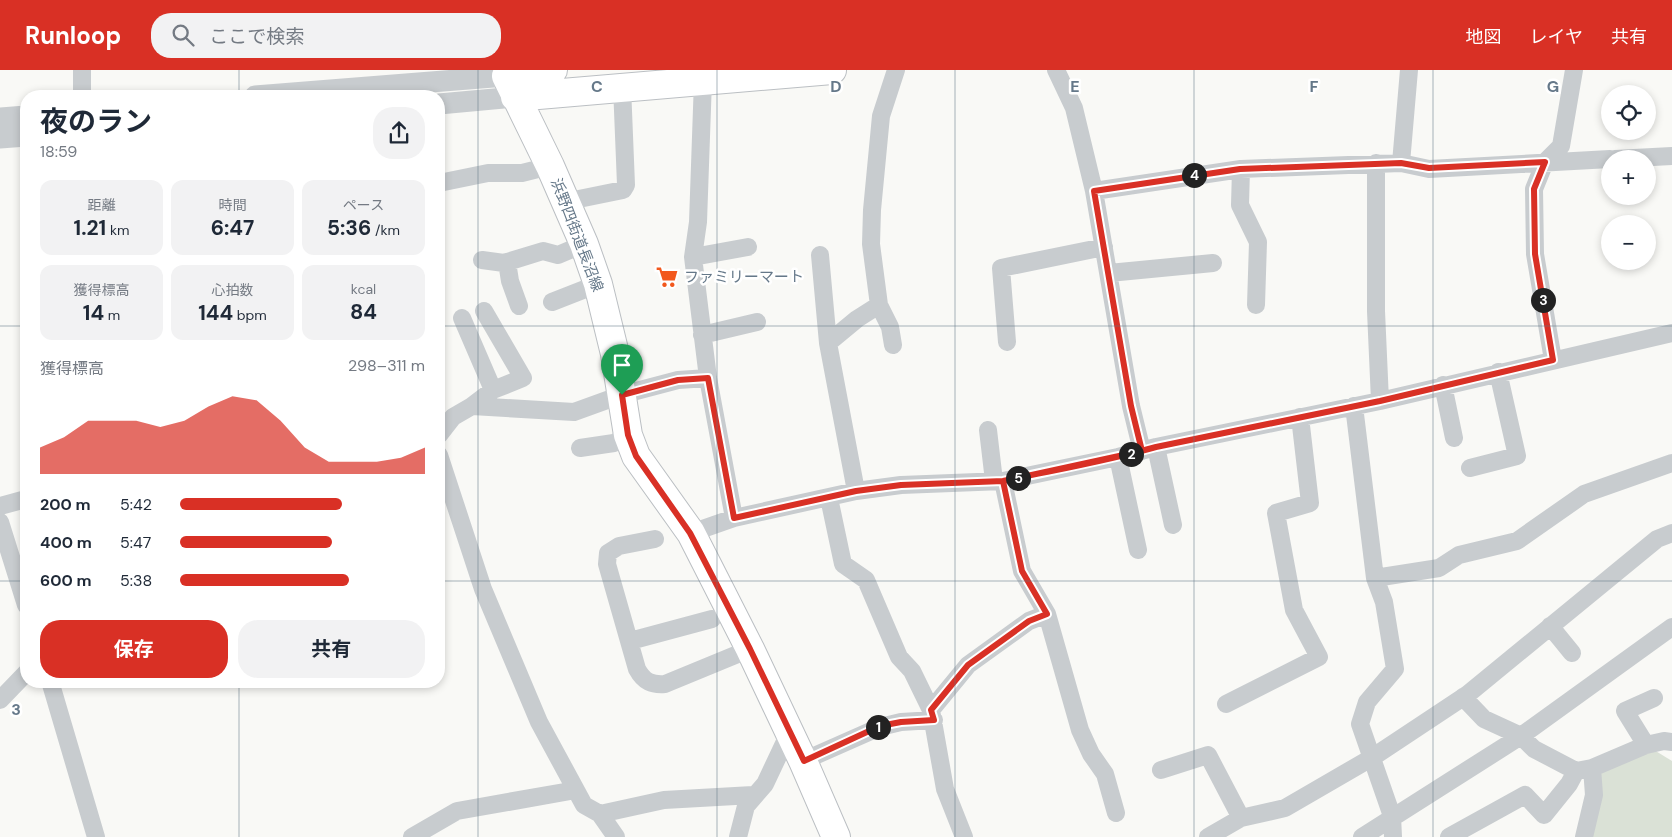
<!DOCTYPE html>
<html lang="ja">
<head>
<meta charset="utf-8">
<style>
  :root { --surface:#fff; --page:#f2f2f3; --text:#1f2937; --muted:#747a83; --accent:#d93025 }
  body { margin:0; font-family:"DM Sans","Noto Sans JP",sans-serif; background:var(--page); color:var(--text); height:100vh; display:flex; flex-direction:column; font-size:19px; white-space:nowrap }
  * { box-sizing:border-box; margin:0 }
  p { font-size:16px; color:var(--muted) }
  .icon { flex:none; width:28px; height:28px; fill:none; stroke:currentColor; stroke-width:2; stroke-linecap:round; stroke-linejoin:round }
  .map { position:relative; flex:1; overflow:hidden }
  .drawer { position:absolute; left:20px; top:20px; width:425px; height:598px; display:flex; flex-direction:column; background:var(--surface); border-radius:20px; box-shadow:0 2px 8px #0003 }
  .drawer>* { flex:none }
  .buttons { position:absolute; left:1601px; top:15px; display:grid; gap:10px }
  .buttons a { display:grid; place-items:center; width:55px; height:55px; border-radius:50%; background:var(--surface); box-shadow:0 2px 8px #0003; font-size:25px }
  .pin { position:absolute; display:grid; place-items:center; width:42px; height:42px; color:#fff; margin:-51px -21px; border-radius:50% 50% 50% 0; rotate:-45deg; box-shadow:0 0 5px #0007 }
  .pin .icon { rotate:45deg }
  .km { position:absolute; width:25px; height:25px; margin:-12px; border-radius:50%; background:#222; color:#fff; font-size:14px; line-height:25px; text-align:center }
  .round { display:grid; place-items:center; flex:none; width:52px; height:52px; border-radius:20px; background:var(--page) }
  .headline { display:flex; align-items:center; justify-content:space-between; height:85px; padding:0 20px }
  h1 { font-size:28px; font-weight:700; line-height:38px }
  .stats { display:grid; grid-template-columns:repeat(3,1fr); gap:8px; height:85px; padding:5px 20px }
  .stats div { display:grid; align-content:center; border-radius:12px; background:var(--page); text-align:center }
  .stats b { font-size:21px; font-weight:700 }
  .stats small { font-size:14px; font-weight:400 }
  .stats p { font-size:14px }
  .chart { height:140px; padding:10px 20px }
  .chart p { display:flex; justify-content:space-between }
  .chart svg { width:100%; height:90px; margin-top:5px; fill:var(--accent); opacity:.7 }
  .primary-button { display:flex; gap:10px; margin-top:auto; padding:10px 20px }
  .primary-button a { flex:1; height:58px; border-radius:20px; background:var(--accent); color:#fff; font-size:20px; font-weight:700; line-height:58px; text-align:center }
  .primary-button a+a { background:var(--page); color:var(--text) }
  ul { padding:0 20px; list-style:none; font-size:16px }
  li { display:grid; grid-template-columns:80px 60px 1fr; align-items:center; height:38px }
  li i { height:12px; border-radius:6px; background:var(--accent) }
  header { display:flex; align-items:center; gap:30px; box-sizing:border-box; height:70px; padding:0 25px; background:var(--accent); color:#fff }
  header strong { font-size:24px }
  nav { display:flex; gap:28px; margin-inline-start:auto; font-size:18px }
  .search { width:350px; height:45px; background:var(--page); display:flex; align-items:center; gap:12px; box-sizing:border-box; padding:0 18px; border-radius:20px; color:var(--muted); font-size:19px }
  .map>svg:first-child { display:block }
  .green { fill:#dae1d6 }
  .lines { fill:none; stroke-linecap:round; stroke-linejoin:round }
  .primary-casing { stroke:#bbbfc3; stroke-width:30 }
  .minor { stroke:#c8cccf; stroke-width:18 }
  .tertiary { stroke:#c8cccf; stroke-width:21 }
  .primary { stroke:#fff; stroke-width:28 }
  .route-casing { stroke:#fff; stroke-width:10 }
  .route { stroke:#d93025; stroke-width:6 }
  .grid { fill:none; stroke:#657889; stroke-width:1; stroke-opacity:0.55 }
  .labels { text-anchor:middle; stroke-width:5; stroke-linejoin:round; paint-order:stroke }
  .street-label { font-size:15px; fill:#657889; stroke:#fff }
  .poi-label { font-size:15px; fill:#657889; stroke:#fff; text-anchor:start }
  .grid-label { font-size:16px; text-anchor:middle; font-weight:bold; fill:#657889; stroke:#fff; stroke-width:5; stroke-linejoin:round; paint-order:stroke }
</style>
</head>
<body>
<header>
<strong>Runloop</strong>
<div class="search"><svg class="icon" aria-label="search" viewBox="0 0 24 24"><circle cx="10" cy="10" r="6"/><path d="M15 15l6 6"/></svg>ここで検索</div>
<nav><a>地図</a><a>レイヤ</a><a>共有</a></nav>
</header>
<div class="map">
<svg width="1672" height="767" viewBox="0 0 1672 767">
  <rect width="100%" height="100%" fill="#f9f9f6"/>
  <path class="green" d="M1654 680 1672 691V767H1589L1596 699Z"/>
  <g class="lines">
    <g class="primary-casing">
      <path id="primary" d="M553 0 506 6 550 96 584 174 598 214 615 284 628 365 636 386 691 463 750 579 803 691 836 767
        M515 27 832 0"/>
    </g>
    <path class="minor" d="M82 0V26
      M1056 0 1074 38 1094 121 1131 336 1142 381
      M703 10 698 152 693 187 708 308 734 448
      M1615 89 1672 86
      M1376 93V241L1380 331
      M1401 93 1409 0
      M1241 99 1240 135 1258 172 1256 235
      M439 113 488 103H522L550 96
      M1094 121 1241 99 1401 93 1429 99 1610 89
      M564 132 623 120 626 115 622 16
      M820 185 828 273 856 421
      M693 187 748 177
      M482 190 504 193 543 181 558 185 584 174
      M507 192 510 211 519 236
      M1109 203 1213 193
      M552 232 598 214
      M462 248 493 320
      M702 265 757 252
      M1007 272 1001 198 1104 177
      M828 273 857 249 879 235
      M893 275 890 257 879 235 871 174 872 140 881 46 896 0
      M1553 290 1535 184 1534 119 1545 92 1561 76 1574 0
      M1443 315 1454 368
      M472 336 493 320 523 308 484 241
      M1354 336 1375 508 1384 532 1395 599 1367 632 1360 654 1392 746 1393 767
      M988 360 994 411
      M439 365 453 347 472 336 574 342 621 325 678 310 708 308
      M1156 377 1173 455
      M580 378 614 373 628 365
      M439 385 483 519 539 652 584 735 600 744 616 767
      M1118 387 1138 480
      M1470 398 1517 386 1498 302
      M1003 411 1022 501 1047 544 1080 660 1091 684 1105 704 1116 743
      M829 428 843 494 866 510 899 587 912 601 931 640 945 719 964 767
      M0 436 26 429
      M0 452 26 535
      M691 463 734 448 856 421 901 415 1003 411 1118 387 1156 377 1380 331 1672 263
      M655 469 619 476 608 483 607 494 637 599C644 612 652 615 665 614L750 579
      M1375 508 1439 498 1459 485 1517 471 1584 424 1672 393
      M1550 556 1572 583
      M630 571 712 549
      M50 611 96 767
      M1463 627 1484 649 1521 666 1534 679 1576 701 1592 698 1646 675 1664 671 1672 672
      M0 630 26 603
      M1226 634 1319 587 1294 540 1276 443 1310 433 1300 347
      M931 640 968 595 1029 551 1047 544
      M1646 675 1625 641 1654 628
      M803 691 880 657 901 652 934 650
      M1161 700 1208 685 1241 748 1285 738 1373 687 1468 624 1657 469 1672 463
      M600 744 664 730 753 725
      M412 767 457 741 576 720
      M738 767 746 736 765 714 789 663
      M1208 767 1241 748
      M1362 767 1521 666 1672 557
      M1449 767 1525 725 1544 745 1569 714 1576 701
      M1584 767 1594 725 1592 698"/>
    <path class="tertiary" d="M255 26 506 6 504 0
      M439 34 515 27
      M0 48 26 46
      M0 68 26 66"/>
    <use href="#primary" class="primary"/>
  </g>
  <g class="lines">
    <g class="route-casing">
      <path id="route" d="M622 325 628 365 636 386 690 463 750 579 804 691 880 656 901 652 934 650 931 640 968 595 1029 551 1047 544 1022 501 1003 411C1054 400 1106 391 1156 377L1380 331 1553 290 1535 184 1534 119 1545 92 1429 98 1401 93 1240 99 1094 121 1131 336 1142 381 1003 411 901 415 856 421 734 448 708 308 678 310 622 325"/>
    </g>
    <use href="#route" class="route"/>
  </g>
  <path class="grid" d="M239 0V26M478 0V767M717 0V767M955 0V767M1194 0V767M1433 0V767M0 256H26M439 256H1672M0 511H26M439 511H1672M239 611V767"/>
  <defs>
    <g id="supermarket-bare" transform="scale(1.725)"><path d="M-6-5.5h2.5l.6 2H6L4.5 2H-2.5L-4.4-4H-6ZM-1.5 3.2a1.3 1.3 0 1 0 .1 0ZM3 3.2a1.3 1.3 0 1 0 .1 0Z" fill="#f2581d" stroke="#fff" stroke-width="2.5" paint-order="stroke"/></g>
  </defs>
  <g fill-rule="evenodd">
    <use href="#supermarket-bare" x="667" y="207"/>
  </g>
  <g class="labels">
    <g class="street-label">
      <text transform="translate(577 165) rotate(69)" y="5">浜野四街道長沼線</text>
    </g>
    <g class="poi-label">
      <text x="684" y="212">ファミリーマート</text>
    </g>
  </g>
  <g class="grid-label">
    <text x="597" y="22">C</text>
    <text x="836" y="22">D</text>
    <text x="1075" y="22">E</text>
    <text x="1314" y="22">F</text>
    <text x="1553" y="22">G</text>
    <text x="16" y="645">3</text>
  </g>
</svg>
<div class="buttons">
<a><svg class="icon" aria-label="locate" viewBox="0 0 24 24"><circle cx="12" cy="12" r="6"/><path d="M12 2v4M12 18v4M2 12h4M18 12h4"/></svg></a>
<a>+</a>
<a>−</a>
</div>
<div class="pin" style="left:622px;top:325px;background:#1e9e55"><svg class="icon" aria-label="arrive" viewBox="0 0 24 24"><path d="M6 21V4h12l-3 4 3 4H6"/></svg></div>
<b class="km" style="left:878px;top:657px">1</b>
<b class="km" style="left:1131px;top:384px">2</b>
<b class="km" style="left:1543px;top:230px">3</b>
<b class="km" style="left:1194px;top:105px">4</b>
<b class="km" style="left:1018px;top:408px">5</b>
<section class="drawer">
<div class="headline"><div><h1>夜のラン</h1><p>18:59</p></div><a class="round"><svg class="icon" aria-label="share" viewBox="0 0 24 24"><path d="M12 15V3M7 8l5-5 5 5M5 13v7h14v-7"/></svg></a></div>
<div class="stats">
<div><p>距離</p><b>1.21<small> km</small></b></div>
<div><p>時間</p><b>6:47</b></div>
<div><p>ペース</p><b>5:36<small> /km</small></b></div>
</div>
<div class="stats">
<div><p>獲得標高</p><b>14<small> m</small></b></div>
<div><p>心拍数</p><b>144<small> bpm</small></b></div>
<div><p>kcal</p><b>84</b></div>
</div>
<div class="chart"><p><span>獲得標高</span>298–311 m</p>
<svg viewBox="0 0 160 44" preserveAspectRatio="none"><path d="M0 44V31L10 26L20 18L30 18L40 18L50 21L60 18L70 11L80 6L90 8L100 18L110 31L120 38L130 38L140 38L150 36L160 31V44z"/></svg>
</div>
<ul>
<li><b>200 m</b>5:42<i style="width:66%"></i></li>
<li><b>400 m</b>5:47<i style="width:62%"></i></li>
<li><b>600 m</b>5:38<i style="width:69%"></i></li>
</ul>
<div class="primary-button"><a>保存</a><a>共有</a></div>
</section>
</div>
</body>
</html>
